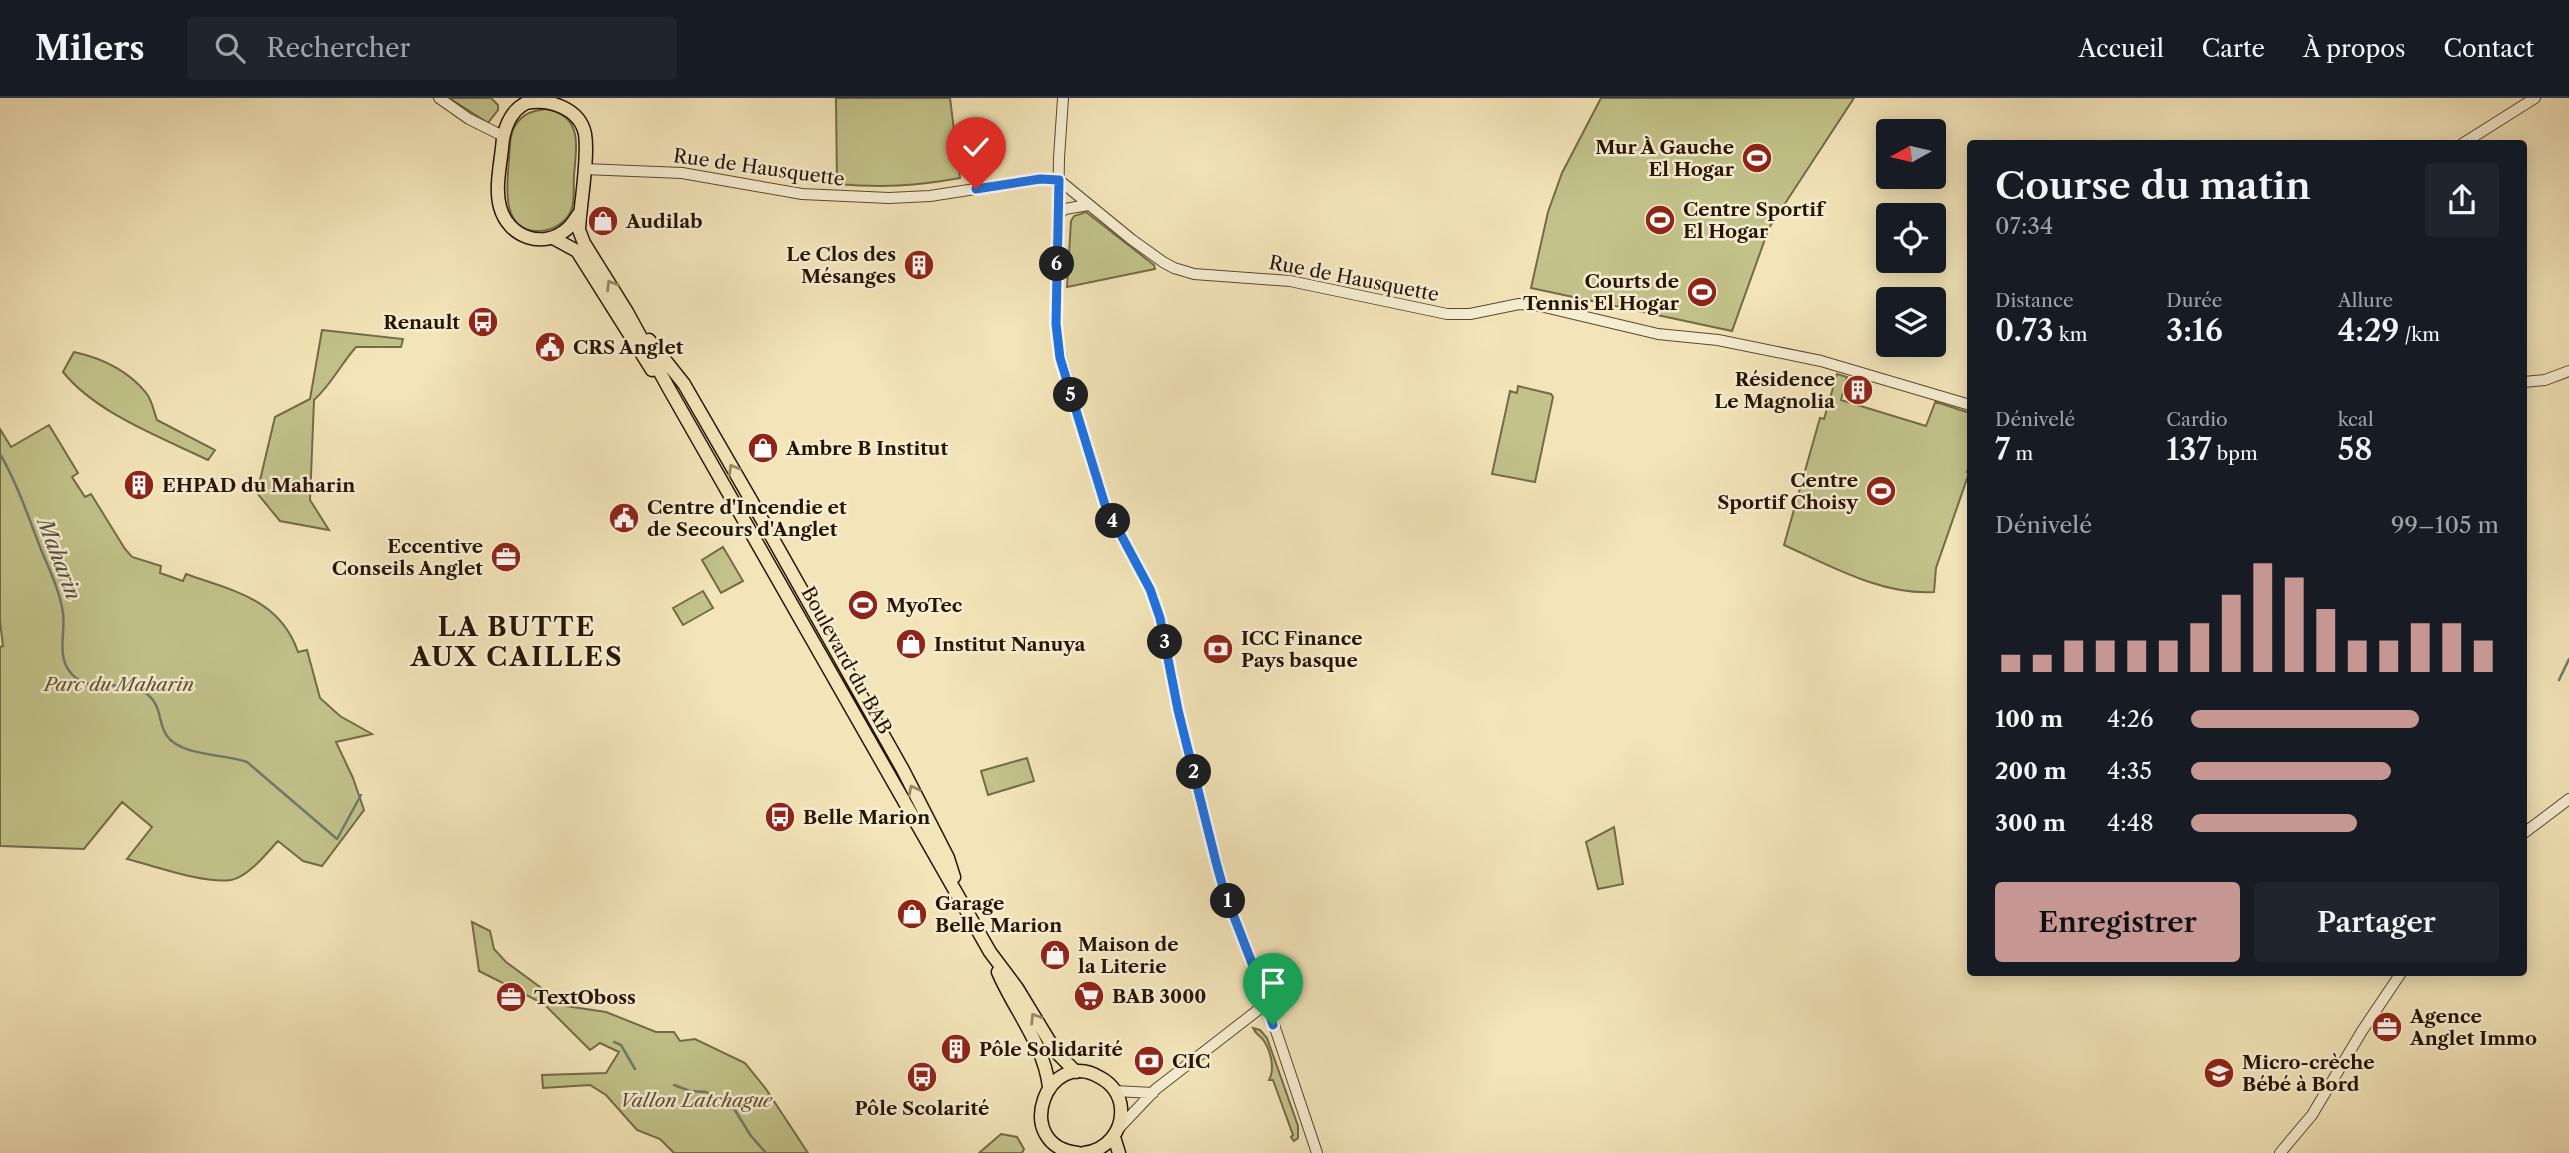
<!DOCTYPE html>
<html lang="fr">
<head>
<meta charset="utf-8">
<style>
  :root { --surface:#171b24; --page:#20242c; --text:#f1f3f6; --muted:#9ea1a6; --line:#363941; --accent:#c59692 }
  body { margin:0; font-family:"Libre Caslon Text",serif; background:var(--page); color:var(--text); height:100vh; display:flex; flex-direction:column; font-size:26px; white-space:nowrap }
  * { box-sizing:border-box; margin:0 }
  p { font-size:23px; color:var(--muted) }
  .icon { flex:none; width:38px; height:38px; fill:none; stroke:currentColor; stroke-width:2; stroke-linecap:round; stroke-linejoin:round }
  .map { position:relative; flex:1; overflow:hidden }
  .sheet { position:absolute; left:1967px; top:42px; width:560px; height:836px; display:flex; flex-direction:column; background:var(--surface); border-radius:7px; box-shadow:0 4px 18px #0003 }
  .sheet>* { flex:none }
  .needle { width:46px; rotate:262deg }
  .tools { position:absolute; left:1876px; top:21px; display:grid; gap:14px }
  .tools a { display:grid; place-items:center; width:70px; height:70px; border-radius:7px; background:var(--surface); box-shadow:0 4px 18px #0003; font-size:35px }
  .pin { position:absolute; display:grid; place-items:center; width:60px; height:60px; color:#fff; margin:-72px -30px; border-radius:50% 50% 50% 0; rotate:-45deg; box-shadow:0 0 7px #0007 }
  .pin .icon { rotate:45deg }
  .km { position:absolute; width:35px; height:35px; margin:-18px; border-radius:50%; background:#222; color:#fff; font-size:19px; line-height:35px; text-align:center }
  .round { display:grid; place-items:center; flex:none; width:74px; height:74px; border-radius:7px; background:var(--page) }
  .summary { display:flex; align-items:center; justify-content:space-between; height:119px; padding:0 28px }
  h1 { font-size:38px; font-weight:600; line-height:52px }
  .metrics { display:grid; grid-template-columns:repeat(3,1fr); gap:10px; height:119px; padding:7px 28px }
  .metrics div { display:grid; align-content:center }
  .metrics b { font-size:30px; font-weight:600 }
  .metrics small { font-size:19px; font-weight:400 }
  .metrics p { font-size:19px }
  .chart { height:196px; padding:14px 28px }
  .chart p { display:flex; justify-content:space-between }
  .chart svg { width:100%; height:126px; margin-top:7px; stroke:var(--accent); stroke-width:6 }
  .action { display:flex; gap:14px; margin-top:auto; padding:14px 28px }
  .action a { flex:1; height:80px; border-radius:7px; background:var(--accent); color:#111; font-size:28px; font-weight:600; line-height:80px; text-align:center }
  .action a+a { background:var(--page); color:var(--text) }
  ul { padding:0 28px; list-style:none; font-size:23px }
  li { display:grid; grid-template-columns:112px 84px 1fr; align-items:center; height:52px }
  li i { height:18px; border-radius:9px; background:var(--accent) }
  header { display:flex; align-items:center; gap:42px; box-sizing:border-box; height:98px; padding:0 35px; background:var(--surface); border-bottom:2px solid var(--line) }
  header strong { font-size:33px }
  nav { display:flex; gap:38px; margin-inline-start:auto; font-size:24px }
  .search { width:490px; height:63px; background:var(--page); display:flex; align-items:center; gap:18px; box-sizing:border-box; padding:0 24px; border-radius:7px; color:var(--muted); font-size:26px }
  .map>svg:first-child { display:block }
  .green { fill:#c2c28a; stroke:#746b47; stroke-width:2 }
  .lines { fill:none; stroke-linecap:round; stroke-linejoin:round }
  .stream { stroke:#6d7b6c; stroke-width:2.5 }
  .minor-casing { stroke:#5a4831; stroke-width:12 }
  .major-casing { stroke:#271404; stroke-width:15 }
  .minor { stroke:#f7eed2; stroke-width:10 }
  .major { stroke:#f3e5b9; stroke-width:12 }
  .oneway { stroke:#978768 }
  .route-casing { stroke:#fff; stroke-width:14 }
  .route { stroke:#1a73e8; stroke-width:9 }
  .labels { text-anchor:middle; stroke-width:5; stroke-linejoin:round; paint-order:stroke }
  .poi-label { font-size:19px; font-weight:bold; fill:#271404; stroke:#f7eed2; text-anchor:start }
  .street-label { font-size:19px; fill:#271404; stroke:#f7eed2 }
  .park-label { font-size:19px; font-style:italic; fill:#5d5133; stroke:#f7eed2 }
  .water-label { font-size:21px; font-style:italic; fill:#505041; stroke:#f7eed2 }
  .district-label { font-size:26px; font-weight:bold; letter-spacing:2px; fill:#271404; stroke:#f7eed2 }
</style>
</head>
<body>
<header>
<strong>Milers</strong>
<div class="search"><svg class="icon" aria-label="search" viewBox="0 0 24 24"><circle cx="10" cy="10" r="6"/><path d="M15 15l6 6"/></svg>Rechercher</div>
<nav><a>Accueil</a><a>Carte</a><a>À propos</a><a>Contact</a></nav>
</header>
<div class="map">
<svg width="2569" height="1055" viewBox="0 0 2569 1055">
  <rect width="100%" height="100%" fill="#f3e5b9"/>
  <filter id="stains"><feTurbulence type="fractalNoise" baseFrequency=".00286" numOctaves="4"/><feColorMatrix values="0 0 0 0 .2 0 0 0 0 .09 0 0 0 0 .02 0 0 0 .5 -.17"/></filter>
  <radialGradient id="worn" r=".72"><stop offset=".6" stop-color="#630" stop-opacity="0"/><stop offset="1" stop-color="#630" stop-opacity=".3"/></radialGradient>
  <path class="green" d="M449 0H491L498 7V12L488 25Z
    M836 0H950L960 80C916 88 882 90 837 86Z
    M1601 0H1854L1769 130 1732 233 1531 190 1548 114 1562 75Z
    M545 11C584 17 576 49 574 78 573 88 575 101 572 110 568 124 552 133 539 133 500 134 507 86 509 61 510 49 509 35 517 25 524 15 533 13 545 11Z
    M1086 114 1154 167 1155 171 1067 189 1071 123 1074 118Z
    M322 232 403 241 401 249H356C341 266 331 287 314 302L310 402 329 432 280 423 257 395 275 319 310 301Z
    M74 254C101 260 129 273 147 296 152 303 154 314 157 322L215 352 208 362C160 339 96 315 63 274Z
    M1837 276 1847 279 1841 302 1926 328 1936 302V304L1970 315V366L1967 374 1969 375 1936 470 1934 494C1881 497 1831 468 1784 447L1820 320 1824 321Z
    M1518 288 1551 296 1553 299 1535 384 1492 376 1509 298 1510 293 1517 295Z
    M49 327 78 375 72 379 85 399 91 396 125 451 132 459 161 468 160 475 183 483 186 476C233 493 280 501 298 554L307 552 320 600 340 618 372 636 336 644 353 680 364 712 322 768 303 763 278 743C267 755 248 779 231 782 203 786 155 768 127 761L152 729 122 704 84 751 0 748V549L3 548 0 523V331L11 349Z
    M723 449 743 483 721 495 702 462Z
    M703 493 713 510 683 527 673 510Z
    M1027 660 1034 683 988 697 981 673Z
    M1614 729 1623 786 1598 791 1586 744Z
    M472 824 490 833 494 851 506 864 566 908 606 914 656 934H674L680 943 695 941 745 965 766 991 808 1055H674L660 1041 637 1032 606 997 590 987 543 990 542 977 606 975 619 954 600 945 590 952 544 906 479 873Z
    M1253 930 1260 932 1267 940 1298 1028V1040L1294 1043 1291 1039 1293 1037 1273 982H1269C1275 971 1271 954 1264 943 1260 937 1256 937 1253 930Z
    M1001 1036 1017 1039 1024 1051 1022 1055H979Z"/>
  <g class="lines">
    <path class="stream" d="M0 356C18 387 29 421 42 454 50 473 60 494 63 515 66 538 54 562 76 580 97 596 125 579 147 596 163 609 157 624 167 638 181 658 225 656 247 664L337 741 361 697
      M2559 582 2569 561
      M614 944 621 947 635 971
      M674 987 690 993 706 994 733 1009 751 1038 766 1055"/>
    <g class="minor-casing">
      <path id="minor" d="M439 0 469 21 503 38
        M1063 0 1059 60 1056 226 1061 260 1105 407 1150 491 1160 520 1178 612 1224 793 1262 891 1317 1055
        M2462 46 2535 0
        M584 71 682 75 802 96 889 100 930 98 1040 81 1059 82 1131 141 1163 164 1174 170 1194 176 1290 183 1447 216H1470L1519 206 1540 208 1658 236 1718 242 1821 263 1970 307
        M1059 116 1065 111 1088 107
        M2524 284 2545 282 2569 273
        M2524 735 2569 701
        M1115 993 1153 995
        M1118 1031 1156 991 1267 905
        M2280 1055 2312 1017 2362 933 2401 875"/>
    </g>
    <g class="major-casing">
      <path id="major" d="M580 114C576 120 572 127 567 131 543 152 508 139 500 109 495 91 500 69 502 50 503 34 509 13 526 5 550 0 580 11 585 36 589 59 580 107 579 132L584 145 627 214 668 289 990 854 1017 890 1056 954 1076 974
        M553 140 577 153 652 272
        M649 242 684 286 751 402 903 672 948 760 954 779
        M998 874C1014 912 1044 946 1049 989
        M1114 1039 1119 1055
        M1078 1055C1010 1048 1047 946 1101 980 1112 986 1120 997 1121 1010 1123 1033 1107 1052 1084 1055"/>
    </g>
    <use href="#minor" class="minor"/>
    <use href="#major" class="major"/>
  </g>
  <defs><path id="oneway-chevron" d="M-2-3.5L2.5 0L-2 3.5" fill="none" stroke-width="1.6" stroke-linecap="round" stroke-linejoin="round" transform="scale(1.75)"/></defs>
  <g class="oneway">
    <use href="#oneway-chevron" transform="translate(611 187) rotate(-121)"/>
    <use href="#oneway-chevron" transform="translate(733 371) rotate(-120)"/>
    <use href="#oneway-chevron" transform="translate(913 692) rotate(-117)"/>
    <use href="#oneway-chevron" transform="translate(1035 920) rotate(-122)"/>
  </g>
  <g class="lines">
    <g class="route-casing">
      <path id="route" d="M976 91 1040 81 1059 82 1056 226 1060 260 1105 407 1150 491 1160 520 1178 612 1216 764 1224 793 1262 891 1273 927"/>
    </g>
    <use href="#route" class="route"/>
  </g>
  <defs>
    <g id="stadium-disc" transform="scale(1.575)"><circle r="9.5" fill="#8f2418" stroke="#f7eed2"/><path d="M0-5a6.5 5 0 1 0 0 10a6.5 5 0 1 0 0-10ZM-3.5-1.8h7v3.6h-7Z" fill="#fff"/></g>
    <g id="shop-disc" transform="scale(1.575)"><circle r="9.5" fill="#8f2418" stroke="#f7eed2"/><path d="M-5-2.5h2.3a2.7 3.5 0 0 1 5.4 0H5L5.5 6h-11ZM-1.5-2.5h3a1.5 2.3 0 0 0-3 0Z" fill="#fff"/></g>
    <g id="building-disc" transform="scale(1.575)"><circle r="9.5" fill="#8f2418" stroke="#f7eed2"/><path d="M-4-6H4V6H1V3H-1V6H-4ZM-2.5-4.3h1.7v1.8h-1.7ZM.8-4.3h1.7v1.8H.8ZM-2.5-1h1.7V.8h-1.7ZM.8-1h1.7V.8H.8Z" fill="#fff"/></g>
    <g id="bus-disc" transform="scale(1.575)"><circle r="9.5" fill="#8f2418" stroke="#f7eed2"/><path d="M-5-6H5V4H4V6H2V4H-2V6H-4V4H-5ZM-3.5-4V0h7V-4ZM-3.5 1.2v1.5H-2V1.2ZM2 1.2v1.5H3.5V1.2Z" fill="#fff"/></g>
    <g id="civic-disc" transform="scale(1.575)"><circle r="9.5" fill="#8f2418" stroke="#f7eed2"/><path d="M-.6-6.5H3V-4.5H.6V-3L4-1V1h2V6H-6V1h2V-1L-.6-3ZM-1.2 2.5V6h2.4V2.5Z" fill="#fff"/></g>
    <g id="office-disc" transform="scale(1.575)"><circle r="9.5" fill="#8f2418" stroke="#f7eed2"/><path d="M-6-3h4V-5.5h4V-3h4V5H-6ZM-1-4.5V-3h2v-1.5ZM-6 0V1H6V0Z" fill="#fff"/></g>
    <g id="bank-disc" transform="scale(1.575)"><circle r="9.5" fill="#8f2418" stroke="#f7eed2"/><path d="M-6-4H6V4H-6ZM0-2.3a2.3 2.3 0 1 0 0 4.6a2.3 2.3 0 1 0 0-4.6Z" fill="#fff"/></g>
    <g id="supermarket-disc" transform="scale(1.575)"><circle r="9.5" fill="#8f2418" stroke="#f7eed2"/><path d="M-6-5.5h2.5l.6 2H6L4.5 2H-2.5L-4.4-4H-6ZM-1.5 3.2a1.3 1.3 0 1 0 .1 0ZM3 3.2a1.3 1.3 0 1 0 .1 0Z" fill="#fff"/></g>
    <g id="school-disc" transform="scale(1.575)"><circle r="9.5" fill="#8f2418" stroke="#f7eed2"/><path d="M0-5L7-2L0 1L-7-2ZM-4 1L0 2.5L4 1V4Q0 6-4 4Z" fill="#fff"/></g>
  </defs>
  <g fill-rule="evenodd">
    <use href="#stadium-disc" x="1757" y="60"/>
    <use href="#stadium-disc" x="1660" y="122"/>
    <use href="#shop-disc" x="603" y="123"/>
    <use href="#building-disc" x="919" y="167"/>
    <use href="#stadium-disc" x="1702" y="194"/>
    <use href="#bus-disc" x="483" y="224"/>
    <use href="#civic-disc" x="550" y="249"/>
    <use href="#building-disc" x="1858" y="292"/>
    <use href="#shop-disc" x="763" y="350"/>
    <use href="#building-disc" x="139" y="387"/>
    <use href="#stadium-disc" x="1881" y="393"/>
    <use href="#civic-disc" x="624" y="420"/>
    <use href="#office-disc" x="506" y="459"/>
    <use href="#stadium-disc" x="863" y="507"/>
    <use href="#shop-disc" x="911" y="546"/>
    <use href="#bank-disc" x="1218" y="551"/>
    <use href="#bus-disc" x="780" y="719"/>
    <use href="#shop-disc" x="912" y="816"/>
    <use href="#shop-disc" x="1055" y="857"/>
    <use href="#supermarket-disc" x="1089" y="898"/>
    <use href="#office-disc" x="511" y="899"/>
    <use href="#office-disc" x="2387" y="929"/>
    <use href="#building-disc" x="956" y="951"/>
    <use href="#bank-disc" x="1149" y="963"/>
    <use href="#school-disc" x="2219" y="975"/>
    <use href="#bus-disc" x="922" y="979"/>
  </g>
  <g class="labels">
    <g class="poi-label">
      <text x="1734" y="56" text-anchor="end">Mur À Gauche<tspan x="1734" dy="22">El Hogar</tspan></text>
      <text x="1683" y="118">Centre Sportif<tspan x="1683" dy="22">El Hogar</tspan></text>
      <text x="626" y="130">Audilab</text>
      <text x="896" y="163" text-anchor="end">Le Clos des<tspan x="896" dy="22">Mésanges</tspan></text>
      <text x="1679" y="190" text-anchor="end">Courts de<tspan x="1679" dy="22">Tennis El Hogar</tspan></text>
      <text x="460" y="231" text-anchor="end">Renault</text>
      <text x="573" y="256">CRS Anglet</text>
      <text x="1835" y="288" text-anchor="end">Résidence<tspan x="1835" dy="22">Le Magnolia</tspan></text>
      <text x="786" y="357">Ambre B Institut</text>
      <text x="1858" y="389" text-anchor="end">Centre<tspan x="1858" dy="22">Sportif Choisy</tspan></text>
      <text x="162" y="394">EHPAD du Maharin</text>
      <text x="647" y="416">Centre d'Incendie et<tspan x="647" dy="22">de Secours d'Anglet</tspan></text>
      <text x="483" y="455" text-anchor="end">Eccentive<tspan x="483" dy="22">Conseils Anglet</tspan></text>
      <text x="886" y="514">MyoTec</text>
      <text x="1241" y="547">ICC Finance<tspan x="1241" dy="22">Pays basque</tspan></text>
      <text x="934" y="553">Institut Nanuya</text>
      <text x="803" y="726">Belle Marion</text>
      <text x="935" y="812">Garage<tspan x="935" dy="22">Belle Marion</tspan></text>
      <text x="1078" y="853">Maison de<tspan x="1078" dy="22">la Literie</tspan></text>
      <text x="1112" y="905">BAB 3000</text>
      <text x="534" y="906">TextOboss</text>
      <text x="2410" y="925">Agence<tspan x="2410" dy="22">Anglet Immo</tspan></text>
      <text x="979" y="958">Pôle Solidarité</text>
      <text x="1172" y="970">CIC</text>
      <text x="2242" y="971">Micro-crèche<tspan x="2242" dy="22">Bébé à Bord</tspan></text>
      <text x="922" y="1017" text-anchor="middle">Pôle Scolarité</text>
    </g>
    <g class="street-label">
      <text transform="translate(759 69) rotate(8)" y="7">Rue de Hausquette</text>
      <text transform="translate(1354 180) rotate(11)" y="7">Rue de Hausquette</text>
      <text transform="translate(847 562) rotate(61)" y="7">Boulevard du BAB</text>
    </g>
    <g class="park-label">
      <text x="119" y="593">Parc du Maharin</text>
      <text x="696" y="1009">Vallon Latchague</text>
    </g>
    <g class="water-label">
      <text transform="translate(59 461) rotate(69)" y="7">Maharin</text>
    </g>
    <g class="district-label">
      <text x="517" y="538">LA BUTTE<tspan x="517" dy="30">AUX CAILLES</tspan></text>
    </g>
  </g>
  <rect width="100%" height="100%" filter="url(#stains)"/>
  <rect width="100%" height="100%" fill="url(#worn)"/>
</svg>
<div class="tools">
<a><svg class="needle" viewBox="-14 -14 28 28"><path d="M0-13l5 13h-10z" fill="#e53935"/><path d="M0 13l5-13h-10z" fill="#9ea1a6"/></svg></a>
<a><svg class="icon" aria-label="locate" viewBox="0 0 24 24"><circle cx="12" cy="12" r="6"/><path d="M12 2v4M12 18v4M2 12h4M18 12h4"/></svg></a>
<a><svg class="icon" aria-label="layers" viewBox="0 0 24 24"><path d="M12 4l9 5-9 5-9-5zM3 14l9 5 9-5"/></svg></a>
</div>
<div class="pin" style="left:1273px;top:927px;background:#1e9e55"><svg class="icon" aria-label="arrive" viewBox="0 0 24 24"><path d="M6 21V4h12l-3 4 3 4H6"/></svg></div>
<div class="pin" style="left:976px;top:91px;background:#d93025"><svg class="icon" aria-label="check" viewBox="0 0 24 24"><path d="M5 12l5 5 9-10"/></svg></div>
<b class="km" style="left:1228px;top:803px">1</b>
<b class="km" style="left:1194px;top:674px">2</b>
<b class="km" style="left:1165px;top:544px">3</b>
<b class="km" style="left:1113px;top:423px">4</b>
<b class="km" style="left:1071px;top:297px">5</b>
<b class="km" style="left:1057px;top:166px">6</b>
<section class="sheet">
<div class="summary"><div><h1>Course du matin</h1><p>07:34</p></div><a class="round"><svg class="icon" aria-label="share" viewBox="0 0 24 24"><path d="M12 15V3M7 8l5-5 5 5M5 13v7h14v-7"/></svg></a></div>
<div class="metrics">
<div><p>Distance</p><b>0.73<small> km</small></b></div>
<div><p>Durée</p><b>3:16</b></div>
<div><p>Allure</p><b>4:29<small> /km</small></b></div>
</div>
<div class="metrics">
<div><p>Dénivelé</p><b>7<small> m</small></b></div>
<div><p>Cardio</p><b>137<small> bpm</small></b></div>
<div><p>kcal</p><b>58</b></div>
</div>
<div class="chart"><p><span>Dénivelé</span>99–105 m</p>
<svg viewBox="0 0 160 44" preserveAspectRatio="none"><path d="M5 44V38M15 44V38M25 44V33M35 44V33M45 44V33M55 44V33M65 44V27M75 44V17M85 44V6M95 44V11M105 44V22M115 44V33M125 44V33M135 44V27M145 44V27M155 44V33"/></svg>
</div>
<ul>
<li><b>100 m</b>4:26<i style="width:74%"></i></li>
<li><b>200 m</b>4:35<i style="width:65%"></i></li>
<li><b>300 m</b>4:48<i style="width:54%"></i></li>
</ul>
<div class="action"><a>Enregistrer</a><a>Partager</a></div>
</section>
</div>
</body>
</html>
